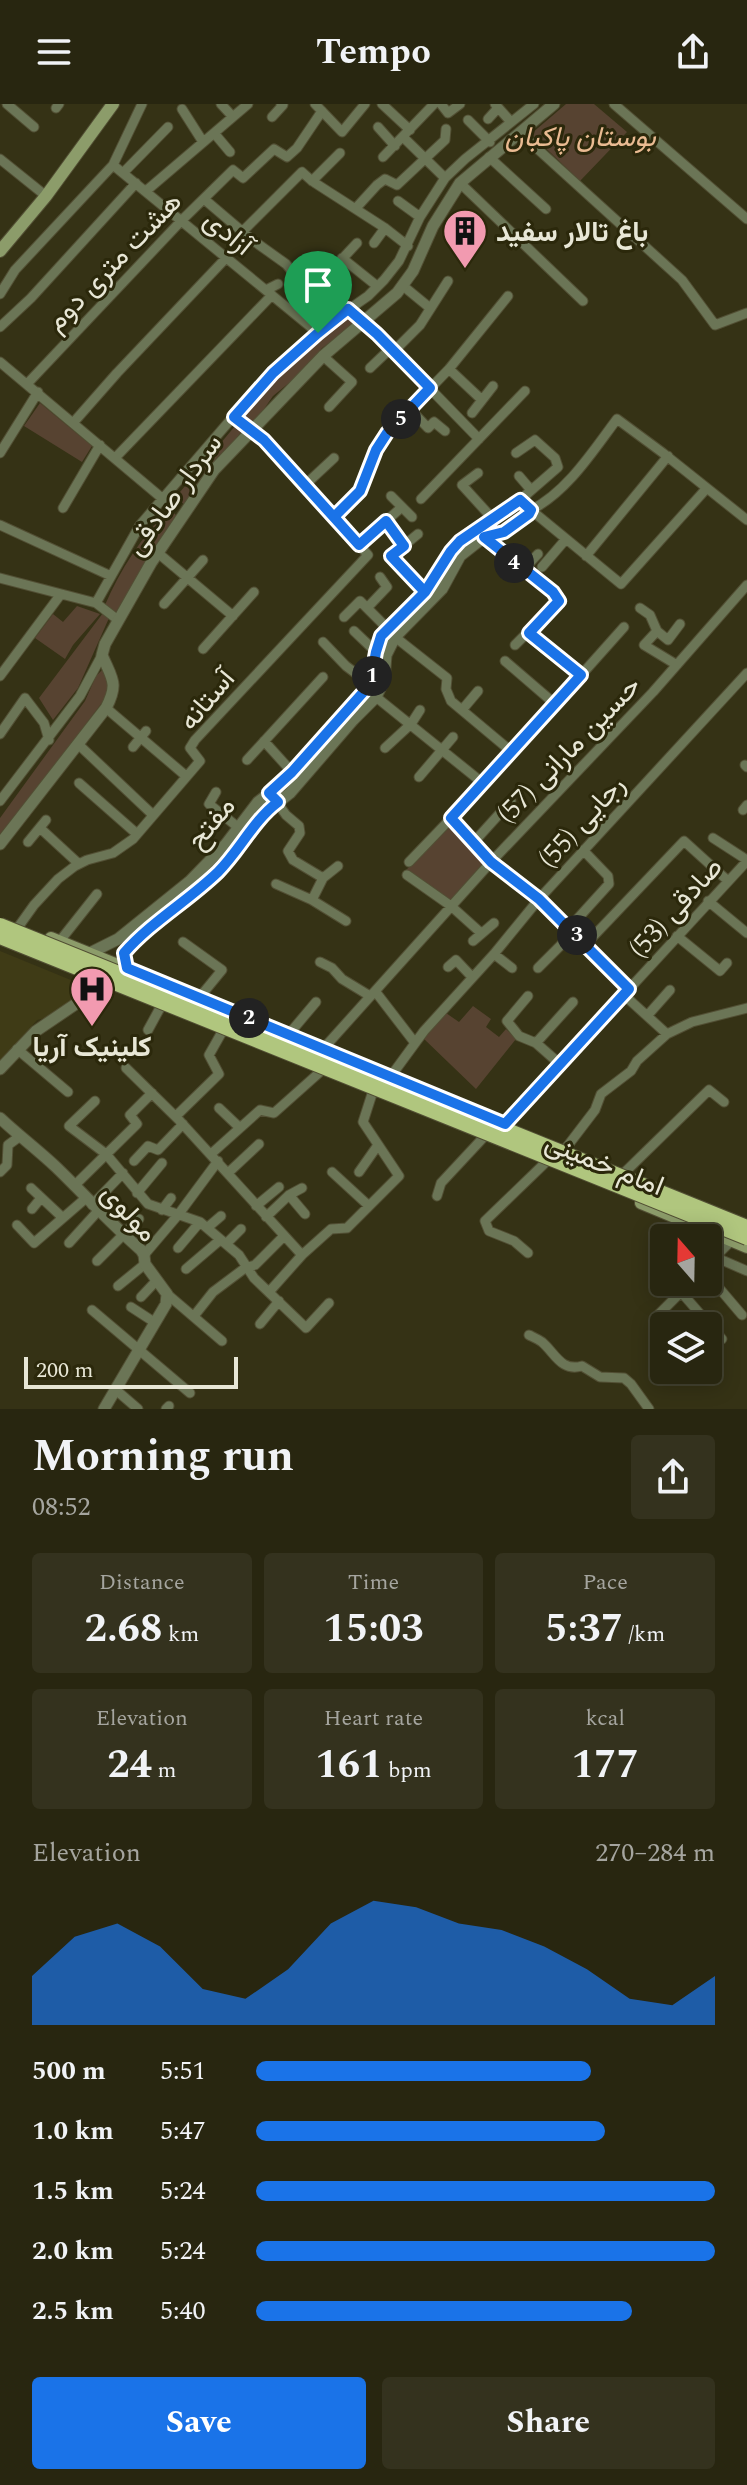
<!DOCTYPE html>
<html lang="en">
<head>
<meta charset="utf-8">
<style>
  :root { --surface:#282610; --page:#34321e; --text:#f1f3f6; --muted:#a5a59f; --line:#444330; --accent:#1a73e8 }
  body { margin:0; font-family:Spectral,Vazirmatn,serif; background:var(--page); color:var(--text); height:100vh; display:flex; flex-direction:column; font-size:30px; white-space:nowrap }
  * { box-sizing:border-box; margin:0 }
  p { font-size:26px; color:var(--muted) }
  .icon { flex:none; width:44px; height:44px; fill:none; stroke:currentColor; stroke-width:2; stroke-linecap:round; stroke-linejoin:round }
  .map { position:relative; height:1305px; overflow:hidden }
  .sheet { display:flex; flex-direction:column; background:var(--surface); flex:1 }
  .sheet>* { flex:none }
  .needle { width:52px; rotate:340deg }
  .tools { position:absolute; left:650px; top:1120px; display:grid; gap:16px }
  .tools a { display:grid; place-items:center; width:72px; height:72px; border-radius:8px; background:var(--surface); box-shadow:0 4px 20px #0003,0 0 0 2px var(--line); font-size:40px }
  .scale { position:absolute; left:24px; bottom:20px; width:214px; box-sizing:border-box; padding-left:8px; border:4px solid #e8e7d6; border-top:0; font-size:22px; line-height:28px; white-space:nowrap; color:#e8e7d6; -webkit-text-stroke:6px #2b280b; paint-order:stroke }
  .pin { position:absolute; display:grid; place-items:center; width:68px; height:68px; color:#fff; margin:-82px -34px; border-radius:50% 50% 50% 0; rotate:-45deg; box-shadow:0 0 8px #0007 }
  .pin .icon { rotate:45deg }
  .km { position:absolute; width:40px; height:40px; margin:-20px; border-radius:50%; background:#222; color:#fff; font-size:22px; line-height:40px; text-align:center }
  .round { display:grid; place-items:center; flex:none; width:84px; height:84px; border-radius:8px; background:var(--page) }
  .head { display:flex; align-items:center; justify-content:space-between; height:136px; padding:0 32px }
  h1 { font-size:44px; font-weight:700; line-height:60px }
  .figures { display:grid; grid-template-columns:repeat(3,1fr); gap:12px; height:136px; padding:8px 32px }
  .figures div { display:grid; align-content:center; border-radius:8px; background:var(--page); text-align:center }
  .figures b { font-size:40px; font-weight:700 }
  .figures small { font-size:22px; font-weight:400 }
  .figures p { font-size:22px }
  .chart { height:224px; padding:16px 32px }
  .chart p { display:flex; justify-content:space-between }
  .chart svg { width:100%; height:144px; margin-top:8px; fill:var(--accent); opacity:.7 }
  .button { display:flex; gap:16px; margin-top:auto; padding:16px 32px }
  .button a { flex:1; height:92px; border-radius:8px; background:var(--accent); color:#fff; font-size:32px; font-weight:700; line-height:92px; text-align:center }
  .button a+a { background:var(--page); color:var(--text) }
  ul { padding:0 32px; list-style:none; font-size:26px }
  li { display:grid; grid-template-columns:128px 96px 1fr; align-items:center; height:60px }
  li i { height:20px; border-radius:10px; background:var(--accent) }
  header { display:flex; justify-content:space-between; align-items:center; height:104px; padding:0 32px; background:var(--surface); font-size:36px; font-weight:700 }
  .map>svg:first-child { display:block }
  .built { fill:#3f3b16 }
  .green { fill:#574331 }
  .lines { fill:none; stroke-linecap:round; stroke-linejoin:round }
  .minor-casing { stroke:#524f34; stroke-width:11 }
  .tertiary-casing { stroke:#524f34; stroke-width:13 }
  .secondary-casing { stroke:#524f34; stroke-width:14 }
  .minor { stroke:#6b7556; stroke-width:9 }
  .tertiary { stroke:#6b7556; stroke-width:11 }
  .secondary { stroke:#8c9c6a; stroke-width:12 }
  .trunk-bridge-casing { stroke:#524f34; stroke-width:16; stroke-linecap:butt }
  .trunk-bridge { stroke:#b0c67e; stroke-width:14 }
  .route-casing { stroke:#fff; stroke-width:16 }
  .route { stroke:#1a73e8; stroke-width:10 }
  .labels { text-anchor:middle; stroke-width:6; stroke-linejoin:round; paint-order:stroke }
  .park-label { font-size:28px; font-style:italic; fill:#eabb92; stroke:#2b280b }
  .poi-label { font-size:28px; font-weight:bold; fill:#e8e7d6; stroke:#2b280b; text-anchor:start }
  .street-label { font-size:28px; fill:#e8e7d6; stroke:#2b280b }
</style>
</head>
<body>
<header><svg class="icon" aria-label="menu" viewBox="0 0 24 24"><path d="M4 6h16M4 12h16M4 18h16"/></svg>Tempo<svg class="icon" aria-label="share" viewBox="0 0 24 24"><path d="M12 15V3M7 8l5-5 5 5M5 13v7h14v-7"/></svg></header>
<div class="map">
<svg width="747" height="1305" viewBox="0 0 747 1305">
  <rect width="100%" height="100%" fill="#353215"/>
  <path class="built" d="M0 847 83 881 73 894 54 912 37 916 0 958Z"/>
  <path class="green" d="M566 0H594L627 28 580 77 531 30Z
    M348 209 358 218 322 244 301 269 273 292 252 322 243 314 268 278Z
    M40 299 92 342 82 358 24 322Z
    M235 322 242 327 184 400 175 394Z
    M169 405 176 411 116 508 105 501C120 466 142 432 169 405Z
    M77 502 100 510 73 541 65 555 35 534 53 510 63 518Z
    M103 509 109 514 78 584 53 616 39 594Z
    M102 566 107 570 110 588 33 690 0 730V714L85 597 96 572Z
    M452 721 484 758 450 797 406 766Z
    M473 902 491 915 486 923 499 933 506 925 516 935 476 985 423 934 446 909 459 918Z"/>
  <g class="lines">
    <g class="minor-casing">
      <path id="minor" d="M7 0 34 23
        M221 0 233 13
        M315 0 342 28 365 0
        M382 0 410 26
        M441 0 448 9 460 0
        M495 0 511 18
        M614 0 747 115
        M56 4 59 0
        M182 5 203 38
        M272 13 283 1 281 0
        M488 15 498 4
        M468 16 490 38
        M378 23 395 42
        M214 29 230 48
        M520 29 682 176 715 221 747 209
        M403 33 445 74
        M383 53 434 0
        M489 53 546 105
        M0 55 46 92
        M113 61 318 229
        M123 69 168 23
        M312 77 340 49
        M460 79 583 197
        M146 87 248 0
        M204 95 251 135 286 160 295 171 309 160
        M398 97 420 113
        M356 104 377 81 385 75 397 81 445 36 446 25
        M242 128 302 68 312 77 385 124 408 142
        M374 139 385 124
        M342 154 377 182
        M329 169 357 139
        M317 179 377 230 479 335
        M402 181 430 204
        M266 186 278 180
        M0 190 15 166 113 61 142 0
        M0 223 31 194 136 79
        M394 247 420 221 448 177
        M323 252 352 278 329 303
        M0 258 163 395
        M370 264 391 244
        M449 265 482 296
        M27 280 181 117 233 66 243 74 274 45 287 53 297 44 322 7
        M410 305 428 324 434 318 445 327
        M472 309 493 282
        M73 319 117 269 226 154
        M0 349 38 288
        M516 349 535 336 555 354 558 363 520 396
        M115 354 272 191
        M478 369 462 381 492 414
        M519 372 531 386
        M305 381 334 354
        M706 385 621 480 531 406C567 388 593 347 617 315L663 349 747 416
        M391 392 412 413
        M421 395 525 287
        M63 404 100 341
        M334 413 360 387 376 346 387 329 449 265 508 192
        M386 417 404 442
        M0 421 111 472
        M418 430 391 452 425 488
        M484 433 553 488 559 497 515 541
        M359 441 402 403
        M158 449 233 512
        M586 452 668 352
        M542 463 566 435
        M523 466 538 450
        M0 474 96 499 118 516
        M96 499 140 421 257 285 325 222 368 192 384 176 399 157 420 113 445 74 465 55 534 0
        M164 500 203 456
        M367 504 387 483 380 473
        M640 504 650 511 657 527 644 541 677 561
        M344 513 360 497 388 525
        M354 527 376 548
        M657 527 668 536 680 520
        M529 529 581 571
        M395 533 447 574 446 585 451 597 512 648
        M323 538 346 562 370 580
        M203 545 254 488
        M505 557 555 600
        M0 572 61 490
        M376 593 484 680
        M106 604 186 672
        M462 606 478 587
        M0 630 25 594 44 619 49 636
        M264 637 292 668
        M79 641 153 711
        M133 643 146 627
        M385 644 411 620 420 606
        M247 656 323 573
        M745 661 747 663
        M419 673 453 633
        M79 679 137 730
        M216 688 209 700 239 724
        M274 694 286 711 299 722 300 729 288 747 293 756 323 774
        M0 697 80 592 102 551
        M743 706 747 701
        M451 714 491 758 539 795 629 885
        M40 724 79 760
        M713 734 747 756
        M28 738 46 716
        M473 739 511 697
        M409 758 484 680 624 523
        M407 771 451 802 481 829
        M276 780 312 796 323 774 338 762
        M312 796 346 817
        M708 797 747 829
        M19 822 34 801 58 775 75 762 87 756 113 749 133 735 200 657 190 644 195 636 368 451 264 336 234 313
        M570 823 609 780 608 772 583 746
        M677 832 720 867 727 859
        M473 837 494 819
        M59 838 97 790
        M183 838 222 866 199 894
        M586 840 684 737 727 776
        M494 850 512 864
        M320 858 332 864 342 875 370 892
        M448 863 456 856 472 873
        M538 864 574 828
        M375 887 415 939
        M624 891 667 930
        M528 892 507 917 519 932 536 939 561 961
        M647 912 670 886
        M148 926 160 904
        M289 930 316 898
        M536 939 573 898
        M17 945 68 988
        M323 945 491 758 653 588 747 481
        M126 964 178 1015 302 1151
        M391 972 424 927 494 850 539 795 747 569
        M95 997 69 1022 106 1050 148 1100 200 1118 207 1124 239 1151 254 1174 306 1224 329 1199
        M219 1004 240 1024
        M176 1012 219 970 209 951 222 928
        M505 1020 747 757
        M566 1044 595 1006 601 990 631 967 637 957 667 930 692 918 747 904
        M211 1050 260 1006 274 1009 320 968
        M134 1057 148 1042 158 1046 183 1020
        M0 1068 7 1061 8 1041 19 1033
        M332 1068 369 1102
        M359 1068 378 1041
        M625 1068 709 986 724 998
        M228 1069 259 1040
        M74 1082 137 1020 130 1011 152 989
        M31 1084 63 1114
        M137 1089 162 1059
        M289 1091 305 1110
        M437 1092 441 1079 482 1035
        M92 1101 123 1069
        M256 1102 279 1083
        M32 1105 41 1094
        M162 1106 171 1094
        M266 1113 289 1091 302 1084
        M17 1121 34 1139 86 1094
        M207 1124 221 1112
        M69 1139 98 1107
        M226 1140 241 1125
        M178 1144 200 1118
        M528 1149 514 1137 489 1127 485 1117 544 1060
        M144 1151 178 1111 218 1057
        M715 1153 747 1167
        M97 1157 139 1115
        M708 1160 731 1137
        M186 1165 220 1136
        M708 1171 742 1211
        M118 1182 145 1160
        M269 1188 302 1151 331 1125 347 1124 399 1072 363 1018 372 990
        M681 1188 722 1235
        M167 1190 222 1237
        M141 1193 157 1176
        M131 1203 154 1218
        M92 1206 190 1289
        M194 1212 213 1188 245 1164 255 1161 283 1133
        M260 1220 279 1197
        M669 1222 659 1210 691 1178
        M529 1231C533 1233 538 1235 542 1238 555 1249 561 1268 582 1262L600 1273 624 1274 631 1280 649 1305
        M116 1286 138 1305
        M166 1305 169 1302"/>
    </g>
    <g class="tertiary-casing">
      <path id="tertiary" d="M0 740 106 604C119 579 112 575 102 551L105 540 151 459 214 366 323 252 397 189 413 167 433 122 460 79 554 0
        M90 849 118 835 190 777 226 740 258 698 275 685 292 668 367 584 370 580 378 539 381 532 425 488 434 477 451 447 460 437 520 396 531 406 529 410 504 428 484 433 460 452 442 485 395 533 386 551 384 576 376 593 353 616 290 689 261 712 235 751 218 768 136 834 124 849 127 864
        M0 965 36 927 83 895
        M0 1014C18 1031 38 1046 56 1063 85 1091 111 1120 141 1146L144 1151 145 1160 167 1190 166 1200 104 1305"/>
    </g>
    <g class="secondary-casing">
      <path id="secondary" d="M0 147 46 92 113 0
        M51 834 283 928
        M81 872 83 895 102 880
        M641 1099 747 1143"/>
    </g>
    <use href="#minor" class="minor"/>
    <use href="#tertiary" class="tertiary"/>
    <use href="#secondary" class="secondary"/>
    <g class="trunk-bridge-casing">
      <path id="trunk-bridge" d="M0 821 747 1123
        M0 833 747 1134"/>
    </g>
    <use href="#trunk-bridge" class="trunk-bridge"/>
  </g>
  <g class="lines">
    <g class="route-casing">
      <path id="route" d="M318 229 273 269 234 313 264 336 359 441 386 417 404 442 391 452 425 488 381 532 376 548 370 580 367 584 292 668 269 689 278 698C253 717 240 746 218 768 188 797 151 818 124 849L127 864 505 1020 629 885 539 795 491 758 451 714 581 571 529 529 559 497 553 488 484 433 504 428 529 410 531 406 520 396 460 437 451 447 425 488 391 452 404 442 386 417 359 441 334 413 360 387 376 346 387 329 430 284 377 230 348 205 318 229"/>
    </g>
    <use href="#route" class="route"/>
  </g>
  <defs>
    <g id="building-pin" transform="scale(2.3)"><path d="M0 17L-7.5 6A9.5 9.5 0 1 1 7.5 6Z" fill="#f29ab0" stroke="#2b280b"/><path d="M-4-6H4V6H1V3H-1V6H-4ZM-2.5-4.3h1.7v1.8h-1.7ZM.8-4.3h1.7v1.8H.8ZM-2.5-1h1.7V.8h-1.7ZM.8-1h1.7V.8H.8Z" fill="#111"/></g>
    <g id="hospital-pin" transform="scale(2.3)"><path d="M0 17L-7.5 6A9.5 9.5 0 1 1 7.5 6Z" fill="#f29ab0" stroke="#2b280b"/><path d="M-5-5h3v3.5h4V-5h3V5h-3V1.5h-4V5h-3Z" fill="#111"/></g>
  </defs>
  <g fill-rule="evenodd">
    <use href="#building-pin" x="465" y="127"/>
    <use href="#hospital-pin" x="92" y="885"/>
  </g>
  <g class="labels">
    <g class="park-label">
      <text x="580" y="42">بوستان پاکبان</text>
    </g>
    <g class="poi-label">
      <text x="496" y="137">باغ تالار سفید</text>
      <text x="92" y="952" text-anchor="middle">کلینیک آریا</text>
    </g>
    <g class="street-label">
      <text transform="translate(229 128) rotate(39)" y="10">آزادی</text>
      <text transform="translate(113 157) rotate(-46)" y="10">هشت متری دوم</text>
      <text transform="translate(173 390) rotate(-54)" y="10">سردار صادقی</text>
      <text transform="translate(206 595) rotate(-50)" y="10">آستانه</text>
      <text transform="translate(568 645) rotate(-46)" y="10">حسین مارانی (57)</text>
      <text transform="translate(581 717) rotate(-48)" y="10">رجایی (55)</text>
      <text transform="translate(210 718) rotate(-50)" y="10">مفتح</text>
      <text transform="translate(675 803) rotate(-48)" y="10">صادقی (53)</text>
      <text transform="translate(605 1059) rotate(22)" y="10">امام خمینی</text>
      <text transform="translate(130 1108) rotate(47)" y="10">مولوی</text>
    </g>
  </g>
</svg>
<div class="tools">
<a><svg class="needle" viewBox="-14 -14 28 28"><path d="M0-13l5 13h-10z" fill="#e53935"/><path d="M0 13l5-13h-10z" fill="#a5a59f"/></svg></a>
<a><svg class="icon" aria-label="layers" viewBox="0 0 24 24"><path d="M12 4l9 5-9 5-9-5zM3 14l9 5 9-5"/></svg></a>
</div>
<div class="scale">200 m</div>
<div class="pin" style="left:318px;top:229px;background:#1e9e55"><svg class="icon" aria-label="arrive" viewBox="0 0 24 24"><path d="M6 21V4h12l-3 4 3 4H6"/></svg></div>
<b class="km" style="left:372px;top:572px">1</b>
<b class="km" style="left:249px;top:914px">2</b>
<b class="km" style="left:577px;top:831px">3</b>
<b class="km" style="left:514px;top:459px">4</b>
<b class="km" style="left:401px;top:315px">5</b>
</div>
<section class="sheet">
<div class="head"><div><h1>Morning run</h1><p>08:52</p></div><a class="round"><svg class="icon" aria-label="share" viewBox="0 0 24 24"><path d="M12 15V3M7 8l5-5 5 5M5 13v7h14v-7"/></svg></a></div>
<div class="figures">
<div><p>Distance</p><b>2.68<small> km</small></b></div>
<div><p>Time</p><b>15:03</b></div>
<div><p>Pace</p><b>5:37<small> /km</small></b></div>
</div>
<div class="figures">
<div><p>Elevation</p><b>24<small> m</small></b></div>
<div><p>Heart rate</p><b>161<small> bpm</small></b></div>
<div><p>kcal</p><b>177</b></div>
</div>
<div class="chart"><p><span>Elevation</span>270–284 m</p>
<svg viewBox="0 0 160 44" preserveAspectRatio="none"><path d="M0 44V29L10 17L20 13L30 20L40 33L50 36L60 27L70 13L80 6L90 8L100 13L110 15L120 20L130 27L140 36L150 38L160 29V44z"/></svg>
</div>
<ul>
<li><b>500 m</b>5:51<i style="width:73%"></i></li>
<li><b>1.0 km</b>5:47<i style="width:76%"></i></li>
<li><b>1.5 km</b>5:24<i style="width:100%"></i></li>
<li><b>2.0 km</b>5:24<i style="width:100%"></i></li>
<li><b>2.5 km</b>5:40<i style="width:82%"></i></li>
</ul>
<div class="button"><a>Save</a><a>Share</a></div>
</section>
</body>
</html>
